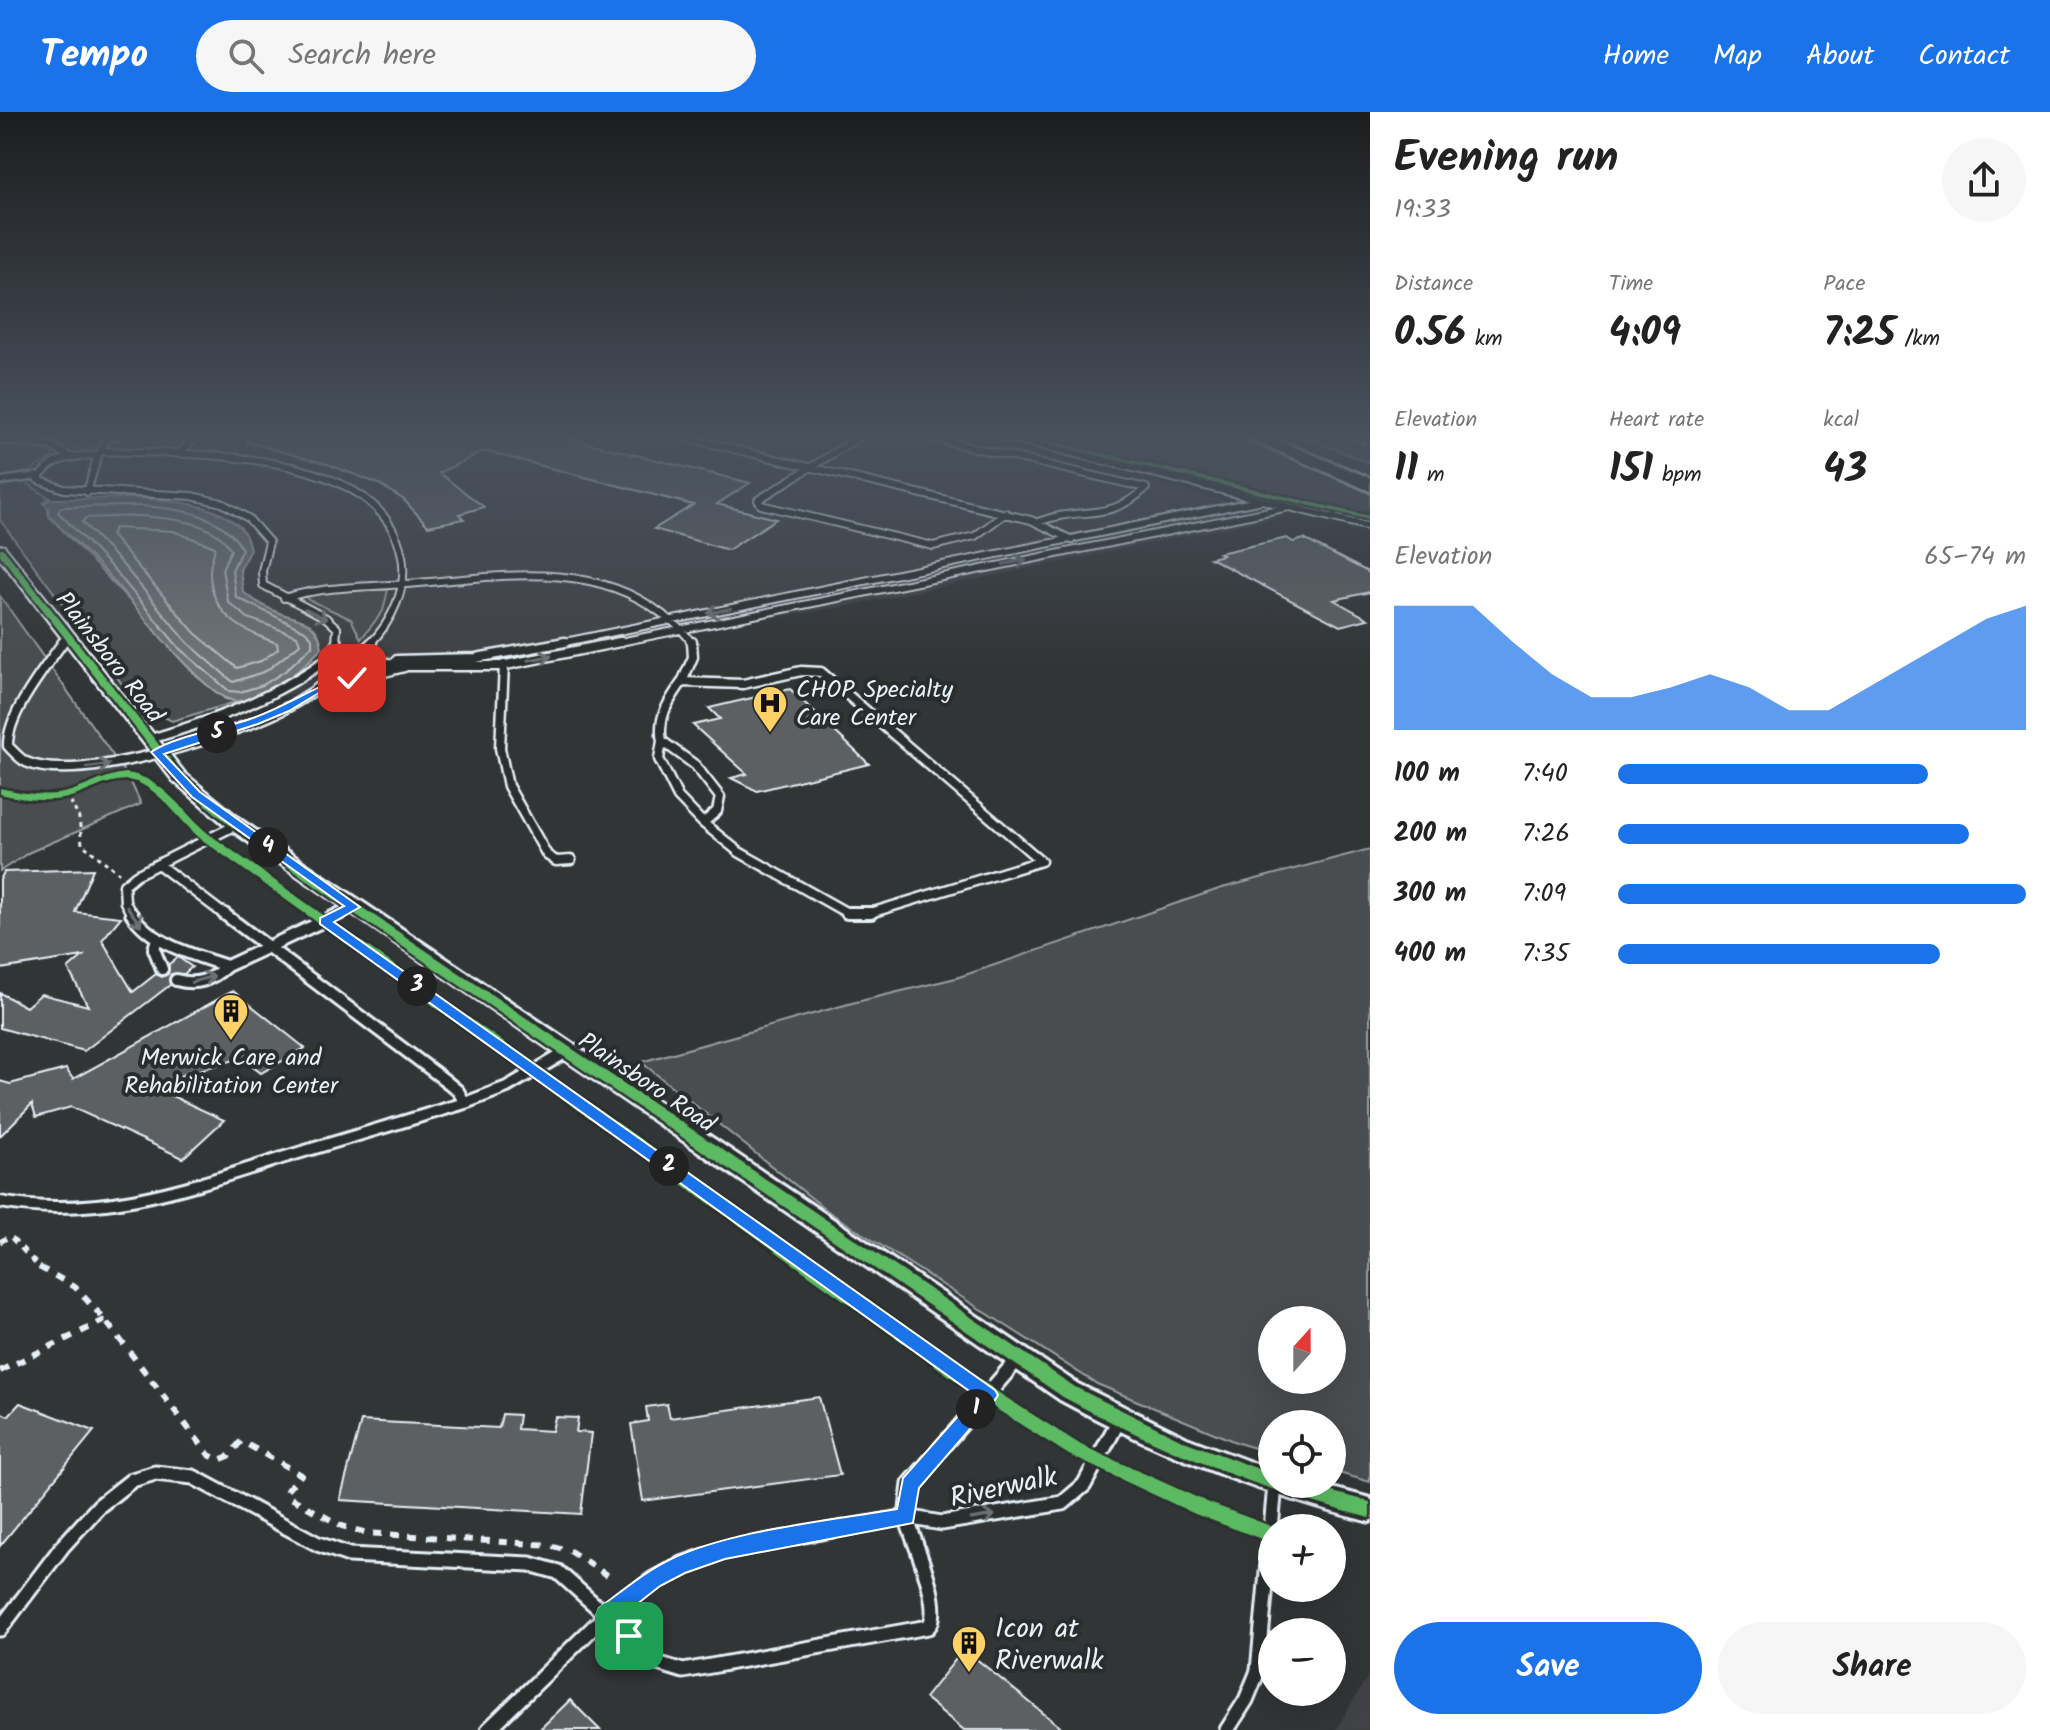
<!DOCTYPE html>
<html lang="en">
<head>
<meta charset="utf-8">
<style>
  :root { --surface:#fff; --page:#f6f6f6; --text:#222; --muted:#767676; --accent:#1a73e8 }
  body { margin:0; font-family:Kalam,sans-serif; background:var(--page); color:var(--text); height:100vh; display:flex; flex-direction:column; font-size:30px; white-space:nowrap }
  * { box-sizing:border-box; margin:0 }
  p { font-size:26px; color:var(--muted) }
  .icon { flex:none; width:44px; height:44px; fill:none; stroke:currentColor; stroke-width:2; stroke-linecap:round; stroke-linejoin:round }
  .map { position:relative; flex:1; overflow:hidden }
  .details { display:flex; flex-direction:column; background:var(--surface); width:680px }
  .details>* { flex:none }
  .needle { width:52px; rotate:21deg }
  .tools { position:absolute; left:1258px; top:1194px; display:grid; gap:16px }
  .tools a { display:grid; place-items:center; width:88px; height:88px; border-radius:50%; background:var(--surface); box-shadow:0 8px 32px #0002; font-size:40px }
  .pin { position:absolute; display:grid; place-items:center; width:68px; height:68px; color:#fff; margin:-34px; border-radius:16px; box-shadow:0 4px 12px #0006 }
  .km { position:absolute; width:40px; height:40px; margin:-20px; border-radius:50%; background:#222; color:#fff; font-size:22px; line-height:40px; text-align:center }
  .round { display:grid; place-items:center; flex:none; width:84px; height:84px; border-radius:42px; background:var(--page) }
  .headline { display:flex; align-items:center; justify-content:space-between; height:136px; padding:0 24px }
  h1 { font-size:44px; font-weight:600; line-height:60px }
  .stats { display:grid; grid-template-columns:repeat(3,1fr); gap:12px; height:136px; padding:8px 24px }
  .stats div { display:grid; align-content:center }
  .stats b { font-size:40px; font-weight:600 }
  .stats small { font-size:22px; font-weight:400 }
  .stats p { font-size:22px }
  .chart { height:224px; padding:16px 24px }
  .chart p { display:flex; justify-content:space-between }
  .chart svg { width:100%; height:144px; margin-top:8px; fill:var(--accent); opacity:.7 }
  .cta { display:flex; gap:16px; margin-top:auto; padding:16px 24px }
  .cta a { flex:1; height:92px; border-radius:48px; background:var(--accent); color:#fff; font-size:32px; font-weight:600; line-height:92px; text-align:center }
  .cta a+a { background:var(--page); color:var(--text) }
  ul { padding:0 24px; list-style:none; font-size:26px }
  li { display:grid; grid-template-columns:128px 96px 1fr; align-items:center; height:60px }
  li i { height:20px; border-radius:10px; background:var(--accent) }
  header { display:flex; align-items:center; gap:48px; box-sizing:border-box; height:112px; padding:0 40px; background:var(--accent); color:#fff }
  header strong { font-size:38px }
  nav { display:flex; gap:44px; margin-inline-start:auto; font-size:28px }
  .search { width:560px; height:72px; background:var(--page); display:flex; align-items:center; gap:20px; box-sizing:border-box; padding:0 28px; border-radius:44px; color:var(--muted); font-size:30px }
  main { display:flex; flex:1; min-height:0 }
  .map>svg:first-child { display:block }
  .built { fill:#3f4244 }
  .green { fill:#494d4f; stroke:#989fa4; stroke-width:2; fill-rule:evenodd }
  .water { fill:#6e7376; stroke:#9fa5aa; stroke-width:2 }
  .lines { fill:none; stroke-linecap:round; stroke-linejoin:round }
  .shore { stroke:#b7bfc4; stroke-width:2 }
  .building { fill:#5c6063; stroke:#e8f1f8; stroke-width:2 }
  .service-far3-casing { stroke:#e8f1f8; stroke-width:10 }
  .service-far2-casing { stroke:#e8f1f8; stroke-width:13 }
  .service-far1-casing { stroke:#e8f1f8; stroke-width:16 }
  .service-casing { stroke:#e8f1f8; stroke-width:19 }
  .minor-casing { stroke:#e8f1f8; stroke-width:6 }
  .trunk-casing { stroke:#e8f1f8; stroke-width:6 }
  .path-far2 { stroke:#e8f1f8; stroke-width:3; stroke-dasharray:4 4; stroke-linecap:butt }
  .path-far1 { stroke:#e8f1f8; stroke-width:5; stroke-dasharray:7 7; stroke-linecap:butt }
  .path { stroke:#e8f1f8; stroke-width:6; stroke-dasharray:9 9; stroke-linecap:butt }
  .service-far3 { stroke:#2a2d2e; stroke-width:6 }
  .service-far2 { stroke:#2a2d2e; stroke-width:8 }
  .service-far1 { stroke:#2a2d2e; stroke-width:10 }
  .service { stroke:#2a2d2e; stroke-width:13 }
  .minor { fill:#2a2d2e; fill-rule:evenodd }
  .trunk { fill:#2a2d2e; fill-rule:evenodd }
  .cycleway-casing { stroke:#2a2d2e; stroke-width:5 }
  .cycleway { fill:#5cba63; fill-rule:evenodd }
  .oneway { stroke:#6c7275 }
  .route { fill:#1a73e8; stroke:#fff; stroke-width:2 }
  .labels { text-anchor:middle; stroke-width:8; stroke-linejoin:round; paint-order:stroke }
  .street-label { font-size:24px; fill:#e8f1f8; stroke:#2a2d2e }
  .poi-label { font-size:24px; fill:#e8f1f8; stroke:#2a2d2e; text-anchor:start }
  .near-street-label { font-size:28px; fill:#e8f1f8; stroke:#2a2d2e }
  .near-poi-label { font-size:28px; fill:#e8f1f8; stroke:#2a2d2e; text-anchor:start }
</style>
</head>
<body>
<header>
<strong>Tempo</strong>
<div class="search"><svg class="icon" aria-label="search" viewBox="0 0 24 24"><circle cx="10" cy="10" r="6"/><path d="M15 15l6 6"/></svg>Search here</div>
<nav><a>Home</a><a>Map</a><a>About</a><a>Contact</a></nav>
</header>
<main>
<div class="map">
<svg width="1370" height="1618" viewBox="0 0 1370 1618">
  <rect width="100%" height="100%" fill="#323536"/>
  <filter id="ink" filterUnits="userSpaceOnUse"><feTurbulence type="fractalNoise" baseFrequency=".0125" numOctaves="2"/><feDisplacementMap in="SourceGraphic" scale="16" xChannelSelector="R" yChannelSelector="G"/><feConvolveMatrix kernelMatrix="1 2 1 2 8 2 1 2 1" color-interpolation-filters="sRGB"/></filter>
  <g filter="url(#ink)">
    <path class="built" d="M0 324H950L1287 403 843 495 380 565 172 606 0 401Z
      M1370 1560V1618H1336Z"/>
    <path class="green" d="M5 324H99L93 335 85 338 47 328Z
      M1018 324H1233L1370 379V408Z
      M1302 324H1339L1370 334V351Z
      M0 332 48 338 54 344 28 360 0 365Z
      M25 370 51 387 46 388 49 404 208 571 225 587 239 589 172 609 152 599 125 576 0 408V374Z
      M329 478H388L383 499 361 527 351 507 307 487 310 481Z
      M0 484 129 666 141 692 30 740 0 759Z
      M1370 737V1370L1332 1359V1312H1272V1341L1238 1331 1097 1272 829 1100 641 950 852 891 956 866 1222 776ZM1272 1208H1332V1268H1272Z"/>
    <path class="water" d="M141 386C172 389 214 391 239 414 245 419 248 429 250 437L240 458 243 480C255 489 268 497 282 502 304 508 319 511 322 536 303 556 265 591 235 589 204 586 133 490 110 465 91 444 69 424 49 404V397L43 391 51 387Z"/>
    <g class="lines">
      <path class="shore" d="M140 394C178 397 222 400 242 437L232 458 236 485 305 519 312 526V534L285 559 263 573 240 580 229 579 180 537 116 460 58 400 61 395Z
        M140 404C171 407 214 408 231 438L222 457 228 490 248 506 297 524 300 532 266 559 233 570 187 530 123 453 82 410 86 406Z
        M114 416 173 419 215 435C214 443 210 451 210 459 210 502 241 519 277 531L278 537 261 549 237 556 195 521 111 423Z"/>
    </g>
    <path class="building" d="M248 324H559L750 371 717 392 776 407 728 438 654 417 693 393 484 339 439 361 484 395 459 402 464 407 428 414 404 388 379 372 327 352 247 330Z
      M1287 426 1293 430 1304 427 1370 461V480L1334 488 1368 507 1340 514 1210 446 1223 443 1219 441Z
      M790 577 869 652 757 679 731 666 747 662 693 613 720 607 709 596Z
      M93 757 75 800 121 805 102 828 133 880 156 862 162 865 168 862 169 852 178 845 192 855 184 862H171L170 873 84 939 0 916V881L26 895 41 882 88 894 68 857 83 844 0 857V768L4 760Z
      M233 879 305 936 261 961 241 946 148 973 224 1008 183 1046 71 995 36 1005 32 992 0 1024V969L10 972 66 957 73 967Z
      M819 1285 840 1363 643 1389 631 1312 648 1309 646 1295 667 1292 670 1306Z
      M20 1291 94 1319 0 1434V1300L8 1304Z
      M502 1302 519 1303 517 1317 552 1319 555 1305 578 1306 576 1320 591 1321 581 1402 340 1388 361 1309 499 1316Z
      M964 1537 1064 1618H964L925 1586Z
      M570 1588 600 1618H539Z"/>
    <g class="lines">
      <g class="service-far3-casing">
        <path id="service-far3" d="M679 324 1031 408 1072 428
          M861 324 758 388 761 393 933 434 975 424 1006 401
          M924 324 1146 376C1107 412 1082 393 1038 410
          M1004 324 1370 415
          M0 328 51 334 68 344
          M101 339 106 328 118 324
          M180 340 193 328 182 324
          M0 369 38 364
          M87 380 98 343
          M284 486C324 474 365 475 406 472 490 466 590 445 662 502 674 510 685 519 692 532
          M62 532 67 524
          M336 532 337 516 326 506 263 473 262 459 269 430 248 406 222 391 192 384 64 377 38 368C50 345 74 344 98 343L101 339C184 343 381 333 402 444 408 476 392 509 370 532
          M555 532 1262 388
          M610 532 1289 395"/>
      </g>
      <g class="service-far2-casing">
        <path id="service-far2" d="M63 530C45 556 7 602 8 634 13 639 20 647 26 650 79 674 241 621 290 594 321 576 348 555 372 530
          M333 543 337 530
          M397 548 476 546 565 530
          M504 553 500 636 508 674 547 743 556 749 571 748
          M682 570C669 589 657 605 662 629L695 653 720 685 717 699 703 711
          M325 575 404 555
          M147 628C215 608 276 586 333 543L407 554H501L620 530
          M662 629 659 647 678 685 703 711 739 740 849 802H867L1041 749 821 560 801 559 743 572 682 570 693 545 692 530
          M158 752 225 803
          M132 803 125 790 124 773 136 763 236 713
          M336 803 353 795"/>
      </g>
      <g class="service-far1-casing">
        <path id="service-far1" d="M131 801C151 832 193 843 227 854L341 801
          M223 801 446 969 458 979 465 991
          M847 801H871
          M157 827 154 837 162 857
          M176 868C197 874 211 868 227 854
          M0 1090C99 1108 191 1075 285 1045 345 1027 405 1009 465 991L507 975 565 941"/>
      </g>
      <g class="service-casing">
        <path id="service" d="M906 1405 942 1411 1063 1391 1084 1373 1119 1308
          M906 1405C913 1428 945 1498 928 1515L683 1559 657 1551 606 1503 653 1467 679 1453 725 1437Z
          M906 1405 910 1372 1017 1248
          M0 1517 62 1435 99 1394 132 1368 155 1361 193 1365 318 1432 349 1443 530 1452 558 1460 606 1503 488 1618
          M1227 1618 1246 1588 1258 1559 1275 1373"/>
      </g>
      <g class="minor-casing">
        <path id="minor" d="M0 434 4 435 185 662 242 709 1078 1272 1187 1326 1272 1358V1372H1317L1370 1386V1410C1261 1382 1159 1342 1060 1288L230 717 173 668 0 446Z"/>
      </g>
      <g class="trunk-casing">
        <path id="trunk" d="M1244 324H1267L1370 366V379Z"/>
      </g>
      <path class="path-far2" d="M1345 324 1370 332
        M1355 324H1367
        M67 683 79 706 82 732 119 761"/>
      <path class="path-far1" d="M0 1130 10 1124 41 1157"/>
      <path class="path" d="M39 1155 75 1175 105 1208 209 1343 219 1348 229 1344 241 1329 301 1363 287 1378 291 1386 342 1414 367 1421 550 1433 570 1439 608 1464
        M0 1259 105 1208"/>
      <use href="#service-far3" class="service-far3"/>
      <use href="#service-far2" class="service-far2"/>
      <use href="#service-far1" class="service-far1"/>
      <use href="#service" class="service"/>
      <use href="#minor" class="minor"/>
      <use href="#trunk" class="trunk"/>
      <g class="cycleway-casing">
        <path id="cycleway" d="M1019 324H1029L1370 404V408L1022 326Z
          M0 436H3L183 663 240 711 357 792 1075 1275 1184 1329 1272 1362V1372H1303L1370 1390V1406C1262 1379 1161 1338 1063 1285L349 798 232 715 175 667 0 443Z
          M126 661C163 665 183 701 209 722L1002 1283 1081 1333 1207 1390 1276 1416H1272V1431L1195 1402 1069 1343 990 1293 201 727C181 710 165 684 141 672 116 659 88 683 63 687 42 690 21 687 0 682V676C23 681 48 686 71 679 90 673 106 663 126 661Z"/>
      </g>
      <use href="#cycleway" class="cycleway"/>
    </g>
    <defs><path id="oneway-shaft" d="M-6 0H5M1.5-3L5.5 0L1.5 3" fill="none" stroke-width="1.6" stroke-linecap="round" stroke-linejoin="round" transform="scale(2)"/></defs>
    <g class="oneway">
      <use href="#oneway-shaft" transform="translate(1015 450) rotate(-11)"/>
      <use href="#oneway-shaft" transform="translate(719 499) rotate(168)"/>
      <use href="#oneway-shaft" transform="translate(316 502) rotate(27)"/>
      <use href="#oneway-shaft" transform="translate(540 546) rotate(-11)"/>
      <use href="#oneway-shaft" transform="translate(98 654) rotate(-8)"/>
      <use href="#oneway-shaft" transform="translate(134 804) rotate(54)"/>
      <use href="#oneway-shaft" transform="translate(203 867) rotate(-16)"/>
      <use href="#oneway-shaft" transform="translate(983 1405) rotate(-9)"/>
    </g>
  </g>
  <linearGradient id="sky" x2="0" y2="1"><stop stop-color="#1c1d1e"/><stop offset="0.59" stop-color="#49515d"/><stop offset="1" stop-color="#49515d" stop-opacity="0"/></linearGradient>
  <rect width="1370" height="550" fill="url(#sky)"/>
  <path class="route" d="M352 563 355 564V568L319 581 289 599 258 612 164 642 200 680 360 795 334 810 995 1278 998 1283 995 1288 919 1376 913 1411 725 1447 685 1461 660 1474 622 1504 639 1524 636 1532 629 1535 599 1510 596 1503 599 1496C622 1479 643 1461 669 1448 730 1418 829 1409 897 1397L903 1366 976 1284 320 812V806L344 794 192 685 151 640C175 624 222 617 250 607 286 595 315 573 352 563Z"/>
  <defs>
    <g id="hospital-pin" transform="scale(1.8)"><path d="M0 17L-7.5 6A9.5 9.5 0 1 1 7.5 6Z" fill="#ffd166" stroke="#2a2d2e"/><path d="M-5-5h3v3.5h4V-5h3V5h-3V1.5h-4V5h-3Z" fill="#111"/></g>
    <g id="building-pin" transform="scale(1.8)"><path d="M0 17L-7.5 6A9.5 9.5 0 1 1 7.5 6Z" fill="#ffd166" stroke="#2a2d2e"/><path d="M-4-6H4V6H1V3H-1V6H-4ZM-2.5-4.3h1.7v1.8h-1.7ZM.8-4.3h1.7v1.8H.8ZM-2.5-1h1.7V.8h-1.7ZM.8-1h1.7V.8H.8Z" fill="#111"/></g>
  </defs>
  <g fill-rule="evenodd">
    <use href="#hospital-pin" x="770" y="591"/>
    <use href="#building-pin" x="231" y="899"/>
    <use href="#building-pin" x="969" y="1531"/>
  </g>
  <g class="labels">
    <g class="street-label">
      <text transform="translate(110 545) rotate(52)" y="8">Plainsboro Road</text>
      <text transform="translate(647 970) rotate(34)" y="8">Plainsboro Road</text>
    </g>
    <g class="poi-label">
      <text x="796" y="585">CHOP Specialty<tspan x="796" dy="28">Care Center</tspan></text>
      <text x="231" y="953" text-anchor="middle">Merwick Care and<tspan x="231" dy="28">Rehabilitation Center</tspan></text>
    </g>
    <g class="near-street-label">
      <text transform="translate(1003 1374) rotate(-12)" y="10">Riverwalk</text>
    </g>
    <g class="near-poi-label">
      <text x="995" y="1525">Icon at<tspan x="995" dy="32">Riverwalk</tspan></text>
    </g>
  </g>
</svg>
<div class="tools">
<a><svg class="needle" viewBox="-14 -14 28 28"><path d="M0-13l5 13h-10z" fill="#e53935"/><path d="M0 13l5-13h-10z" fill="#767676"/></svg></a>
<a><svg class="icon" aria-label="locate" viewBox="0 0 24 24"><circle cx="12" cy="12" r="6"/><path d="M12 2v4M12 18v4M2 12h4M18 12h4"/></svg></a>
<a>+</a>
<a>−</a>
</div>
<div class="pin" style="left:629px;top:1524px;background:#1e9e55"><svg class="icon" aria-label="arrive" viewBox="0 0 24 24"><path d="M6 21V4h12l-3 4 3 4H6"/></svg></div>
<div class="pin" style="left:352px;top:566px;background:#d93025"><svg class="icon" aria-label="check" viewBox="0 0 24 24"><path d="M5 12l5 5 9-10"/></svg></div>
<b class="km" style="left:976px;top:1297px">1</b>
<b class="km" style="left:669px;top:1054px">2</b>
<b class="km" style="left:417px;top:874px">3</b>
<b class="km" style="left:268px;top:735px">4</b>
<b class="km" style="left:217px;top:621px">5</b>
</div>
<section class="details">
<div class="headline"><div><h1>Evening run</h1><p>19:33</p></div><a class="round"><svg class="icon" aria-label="share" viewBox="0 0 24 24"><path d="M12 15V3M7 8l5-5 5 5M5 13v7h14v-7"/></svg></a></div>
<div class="stats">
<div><p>Distance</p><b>0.56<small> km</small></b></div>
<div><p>Time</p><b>4:09</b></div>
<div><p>Pace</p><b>7:25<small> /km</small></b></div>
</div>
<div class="stats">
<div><p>Elevation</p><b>11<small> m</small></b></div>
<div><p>Heart rate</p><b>151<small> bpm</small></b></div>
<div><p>kcal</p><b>43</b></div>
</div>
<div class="chart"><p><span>Elevation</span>65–74 m</p>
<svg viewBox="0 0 160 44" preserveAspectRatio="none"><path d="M0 44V6L10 6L20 6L30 17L40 27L50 34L60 34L70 31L80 27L90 31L100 38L110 38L120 31L130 24L140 17L150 10L160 6V44z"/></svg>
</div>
<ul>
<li><b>100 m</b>7:40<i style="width:76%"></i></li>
<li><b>200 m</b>7:26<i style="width:86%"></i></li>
<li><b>300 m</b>7:09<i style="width:100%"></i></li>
<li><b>400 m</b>7:35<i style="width:79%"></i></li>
</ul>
<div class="cta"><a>Save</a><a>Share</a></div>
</section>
</main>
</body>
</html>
